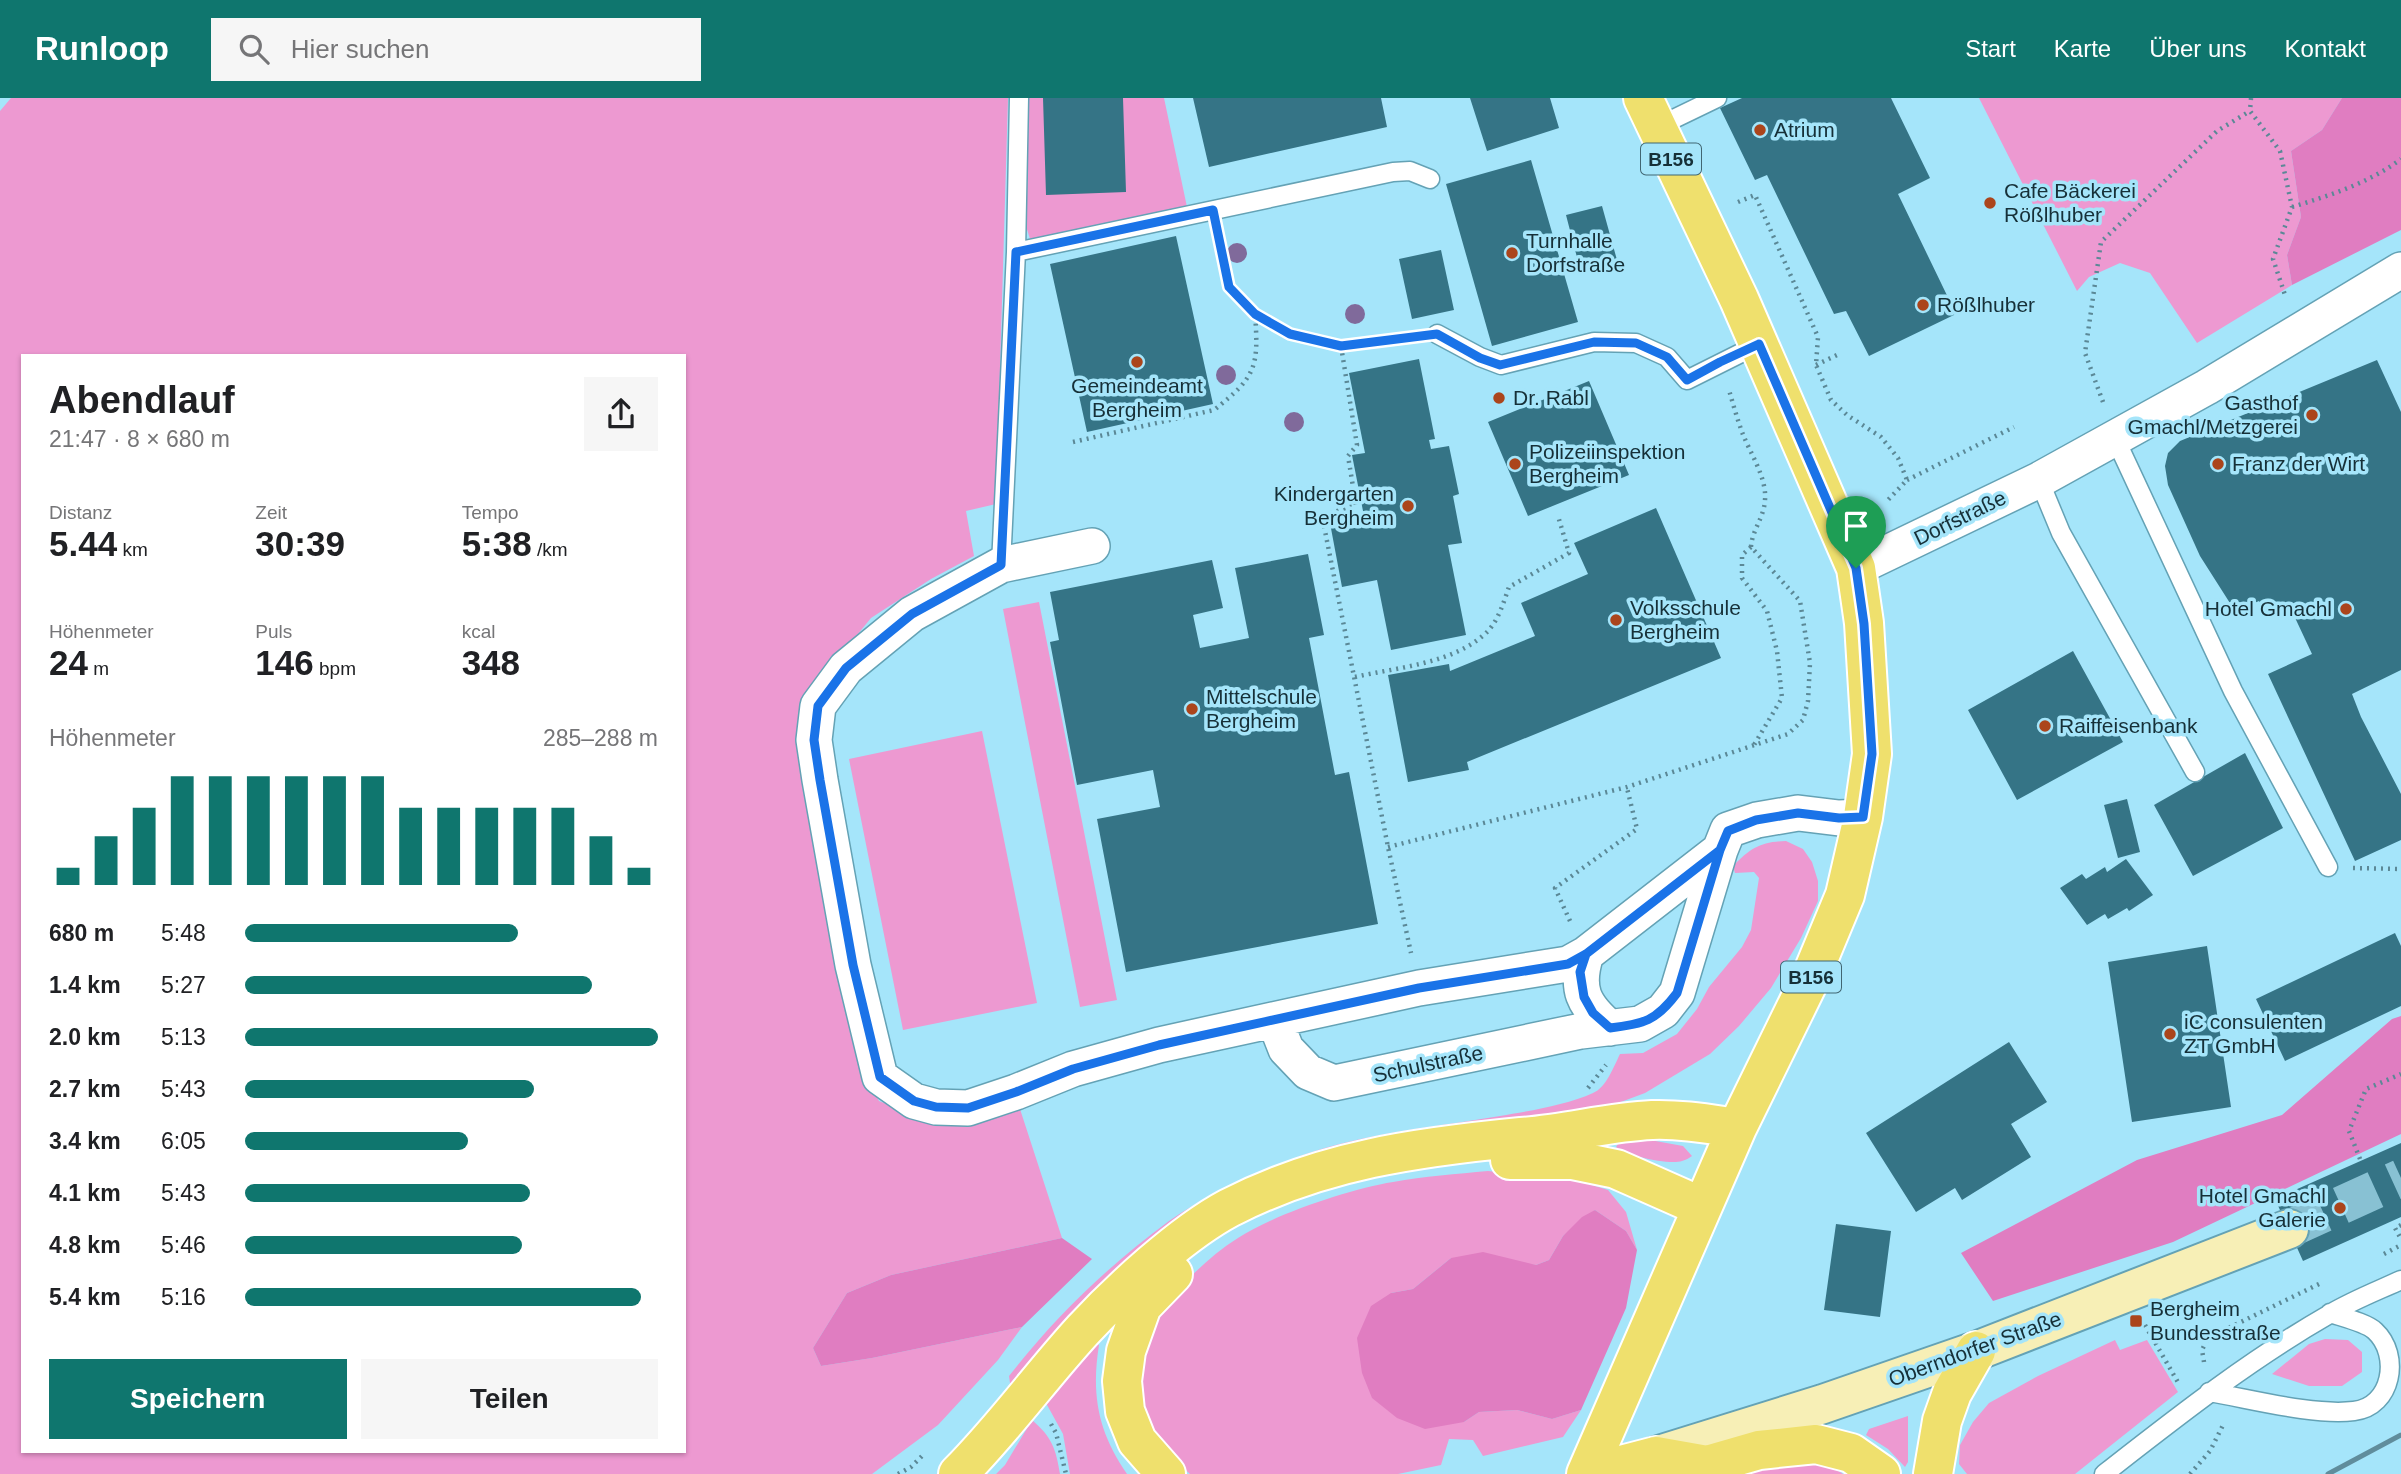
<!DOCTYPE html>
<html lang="de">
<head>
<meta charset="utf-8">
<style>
  :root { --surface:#fff; --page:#f6f6f6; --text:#202124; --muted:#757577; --accent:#0f766e }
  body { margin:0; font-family:Arial,sans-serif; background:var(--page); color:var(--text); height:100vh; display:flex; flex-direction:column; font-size:26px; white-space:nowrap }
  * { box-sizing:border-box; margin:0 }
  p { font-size:23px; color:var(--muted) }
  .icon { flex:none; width:38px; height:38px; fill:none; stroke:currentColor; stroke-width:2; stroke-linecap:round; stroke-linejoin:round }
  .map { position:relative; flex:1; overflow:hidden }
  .sheet { position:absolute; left:21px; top:256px; width:665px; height:1099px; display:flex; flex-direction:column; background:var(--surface); border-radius:0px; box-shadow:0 2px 5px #0004 }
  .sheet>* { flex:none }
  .pin { position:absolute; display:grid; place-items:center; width:60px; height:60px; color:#fff; margin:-72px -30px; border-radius:50% 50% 50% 0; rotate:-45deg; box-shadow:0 0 7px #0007 }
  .pin .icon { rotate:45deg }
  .round { display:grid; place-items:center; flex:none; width:74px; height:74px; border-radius:0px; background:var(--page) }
  .overview { display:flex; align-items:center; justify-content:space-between; height:119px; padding:0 28px }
  h1 { font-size:38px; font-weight:600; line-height:52px }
  .stats { display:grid; grid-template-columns:repeat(3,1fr); gap:10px; height:119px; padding:7px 28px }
  .stats div { display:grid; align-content:center }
  .stats b { font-size:35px; font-weight:600 }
  .stats small { font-size:19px; font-weight:400 }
  .stats p { font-size:19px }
  .chart { height:196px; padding:14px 28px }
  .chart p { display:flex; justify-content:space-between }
  .chart svg { width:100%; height:126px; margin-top:7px; stroke:var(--accent); stroke-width:6 }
  .button { display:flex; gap:14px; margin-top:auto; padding:14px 28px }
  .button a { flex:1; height:80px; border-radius:0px; background:var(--accent); color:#fff; font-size:28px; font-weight:600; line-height:80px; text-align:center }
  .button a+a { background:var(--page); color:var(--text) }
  ul { padding:0 28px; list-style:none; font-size:23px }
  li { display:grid; grid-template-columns:112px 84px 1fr; align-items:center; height:52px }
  li i { height:18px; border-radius:9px; background:var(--accent) }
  header { display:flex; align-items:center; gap:42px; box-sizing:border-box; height:98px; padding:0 35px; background:var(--accent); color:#fff }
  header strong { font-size:33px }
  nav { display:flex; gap:38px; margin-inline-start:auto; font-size:24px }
  .search { width:490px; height:63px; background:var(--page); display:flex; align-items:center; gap:18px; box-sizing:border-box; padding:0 24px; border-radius:0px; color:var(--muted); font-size:26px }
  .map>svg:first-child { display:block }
  .green { fill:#ed99d1; fill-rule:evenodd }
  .forest { fill:#e07dc1 }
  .building { fill:#357486 }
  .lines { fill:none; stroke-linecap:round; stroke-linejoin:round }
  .secondary-tunnel { stroke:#88c1d3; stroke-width:38; stroke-dasharray:38 19; stroke-linecap:butt }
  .service-casing { stroke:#64a2b5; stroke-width:21 }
  .minor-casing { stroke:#64a2b5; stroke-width:38 }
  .secondary-casing { stroke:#64a2b5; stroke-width:42 }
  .primary-casing { stroke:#fff; stroke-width:42 }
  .path { stroke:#5b8896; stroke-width:4.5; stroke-dasharray:2 5; stroke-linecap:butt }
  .service { stroke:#fff; stroke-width:18 }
  .minor { stroke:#fff; stroke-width:35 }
  .secondary { stroke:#f7efb6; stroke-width:38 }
  .primary { stroke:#efe06d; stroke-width:38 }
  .rail { stroke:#608d9c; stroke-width:5 }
  .tree { fill:#806a9b }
  .route-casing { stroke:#fff; stroke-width:14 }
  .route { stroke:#1a73e8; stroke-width:9 }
  .poi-dot { fill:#ab451c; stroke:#a5e5fa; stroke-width:2.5 }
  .labels { text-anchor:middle; stroke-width:7; stroke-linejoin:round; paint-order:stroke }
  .shield { fill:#a5e5fa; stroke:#416672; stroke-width:2 }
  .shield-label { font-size:19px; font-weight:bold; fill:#163038 }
  .poi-label { font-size:21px; fill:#163038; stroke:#a5e5fa; text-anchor:start }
  .street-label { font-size:21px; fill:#163038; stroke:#a5e5fa }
</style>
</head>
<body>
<header>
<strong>Runloop</strong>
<div class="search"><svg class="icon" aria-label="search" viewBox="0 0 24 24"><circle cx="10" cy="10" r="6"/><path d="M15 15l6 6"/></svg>Hier suchen</div>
<nav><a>Start</a><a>Karte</a><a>Über uns</a><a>Kontakt</a></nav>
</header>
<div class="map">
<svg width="2401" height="1376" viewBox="0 0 2401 1376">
  <rect width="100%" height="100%" fill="#a5e5fa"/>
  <path class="green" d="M11 0H1008L996 406 966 413 974 458 931 481 871 520 812 592 798 654 858 965 879 1003 929 1023 1019 1008 1062 1140 891 1177 847 1195 813 1250 821 1268 872 1260 1022 1229 998 1262 938 1327 872 1376H0V13ZM23 257H684V1353H23Z
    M1027 0H1164L1187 109 1030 141 1025 125Z
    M1979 0H2342L2322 32 2291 53 2301 119 2287 157 2292 187 2197 245 2150 175 2120 165 2089 179 2077 193Z
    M1039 504 1117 902 1080 909 1003 511Z
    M982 633 1037 905 903 932 849 661Z
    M1786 743 1803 751 1812 764 1818 783V803L1801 840 1771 890 1739 928 1710 956 1645 995 1594 1014 1285 1074 1017 1285H1010L1009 1278C1055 1219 1109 1167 1169 1123 1202 1100 1241 1082 1278 1067 1349 1036 1425 1031 1500 1018 1529 1013 1567 1007 1593 995 1606 990 1614 968 1620 956L1643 955 1677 936 1697 911 1709 889 1742 849 1751 832 1759 780 1754 774 1735 775 1733 768C1751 750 1760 744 1786 743Z
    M1639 1040 1683 1048 1692 1058C1689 1060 1686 1062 1682 1063 1669 1067 1626 1058 1616 1049L1620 1043Z
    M1488 1073 1579 1083 1608 1092 1626 1114 1637 1152 1626 1133 1595 1112 1563 1138 1549 1162 1536 1167 1451 1160 1413 1191 1391 1195 1464 1324 1479 1314 1517 1312 1552 1321 1581 1312 1563 1339 1483 1358 1473 1342 1449 1341 1441 1367 1398 1376H1190C1158 1347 1140 1320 1139 1276 1139 1239 1157 1213 1181 1188 1199 1170 1217 1153 1238 1140 1275 1116 1350 1091 1393 1084 1424 1078 1457 1076 1488 1073Z
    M2325 1241 2348 1242 2362 1254V1274L2342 1288H2309L2272 1276 2309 1246Z
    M2115 1242 2120 1252 2147 1242 2178 1294 2075 1376H1967L1959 1366 1960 1347 1973 1324 1989 1305 2038 1278Z
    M1094 1243 1099 1247C1091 1297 1098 1334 1127 1376H1070L1063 1336 1046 1305Z
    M1908 1318V1364L1905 1369 1888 1351 1866 1337 1869 1331Z
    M1032 1322C1052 1339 1056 1351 1060 1376H996L1005 1367Z
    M1800 1365 1832 1369 1843 1376H1729Z"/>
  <path class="forest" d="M2342 0H2401V132L2292 187 2287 157 2301 119 2291 53 2322 32Z
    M2401 918V1036L2173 1144 1993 1203 1961 1155 2137 1062 2282 1017 2392 921Z
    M1595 1112 1626 1133 1637 1152 1626 1210 1581 1312 1552 1321 1517 1312 1479 1314 1464 1324 1425 1331 1397 1320 1372 1300 1362 1275 1357 1240 1371 1208 1391 1195 1413 1191 1451 1160 1483 1154 1536 1167 1549 1162 1563 1138 1582 1119Z
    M1062 1140 1092 1161 1022 1229 872 1260 821 1268 813 1250 847 1195 891 1177Z"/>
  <path class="building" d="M1043 0H1123L1126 94 1046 97Z
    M1193 0H1381L1387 29 1209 69Z
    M1470 0H1550L1559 30 1487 53Z
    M1742 0H1891L1930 80 1898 96 1956 216 1869 258 1846 213 1834 216 1767 77 1755 82 1720 10Z
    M1531 62 1578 224 1492 248 1446 86Z
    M1602 108 1617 162 1580 171 1566 117Z
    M1176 138 1213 306 1087 334 1050 166Z
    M1441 152 1454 212 1412 221 1399 161Z
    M1419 261 1435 341 1429 342 1431 351 1449 348 1459 396 1453 398 1462 445 1448 447 1466 537 1391 552 1377 482 1342 489 1330 425 1364 418 1352 357 1365 355 1349 275Z
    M2377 262 2401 314V572L2352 596 2361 619 2401 696V742L2355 763 2268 576 2312 556 2290 509 2269 518 2259 503 2235 513 2200 458 2168 387 2165 368 2168 355 2180 343Z
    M1589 283 1629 377 1528 418 1488 324Z
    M1656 410 1721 560 1467 664 1469 672 1408 684 1388 577 1449 566 1450 573 1535 538 1521 505 1588 476 1574 445Z
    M1308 456 1324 537 1309 540 1335 677 1349 674 1378 826 1126 874 1097 721 1160 709 1153 672 1077 687 1050 544 1059 542 1050 494 1212 462 1223 510 1193 517 1200 550 1249 540 1235 470Z
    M2073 553 2123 644 2017 702 1968 612Z
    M2245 655 2283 730 2193 778 2154 707Z
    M2127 701 2140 754 2118 760 2104 707Z
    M2126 761 2153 797 2129 813 2127 810 2108 821 2105 816 2087 827 2060 790 2082 776 2086 781 2105 769 2107 774Z
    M2395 835 2401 848V908L2285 963 2256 901Z
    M2207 848 2231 1009 2132 1024 2108 864Z
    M2009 944 2047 1004 2011 1026 2031 1059 1962 1102 1955 1090 1916 1114 1866 1035Z
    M2401 1045V1119L2303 1163 2275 1101Z
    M1836 1126 1891 1133 1880 1219 1824 1212Z"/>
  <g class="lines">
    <path class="secondary-tunnel" d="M2289 1131 2401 1080"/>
    <g class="service-casing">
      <path id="service" d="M1657 29 1717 0
        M1016 154 1393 74 1410 73 1430 81
        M1437 236 1480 259 1501 267 1594 244 1636 245 1667 259 1687 282 1759 246
        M2115 340 2233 593 2328 769
        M2039 382 2061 435 2195 674
        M1001 467 1016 154 1019 0
        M2209 1294C2251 1301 2314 1318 2354 1313 2392 1309 2401 1257 2375 1233 2367 1225 2342 1219 2330 1215
        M2104 1376C2177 1319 2248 1263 2328 1217 2351 1203 2377 1193 2401 1182"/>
    </g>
    <g class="minor-casing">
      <path id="minor" d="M1092 448 1001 467 912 516 846 570 818 608 814 642 820 682 853 867 880 979 914 1003 936 1009 968 1010 1016 994 1073 971 1159 947 1419 890 1568 866 1586 856
        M1856 470 2039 382 2207 289 2401 172
        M1275 923 1286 951 1308 974 1334 985 1581 933 1640 926 1663 913 1677 895 1720 752 1728 732 1757 722 1798 715 1839 720 1863 719
        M1610 930C1583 907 1575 891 1586 856L1720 752"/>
    </g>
    <g class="secondary-casing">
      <path id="secondary" d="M1656 1358 1823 1306 1976 1253 2289 1131"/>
    </g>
    <g class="primary-casing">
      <path id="primary" d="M1510 1062H1572L1616 1071 1702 1109
        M958 1376C1003 1331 1040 1279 1083 1232 1119 1193 1182 1135 1229 1110 1322 1062 1418 1049 1521 1039 1565 1036 1608 1024 1652 1022 1681 1021 1709 1026 1737 1030
        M1166 1376 1137 1343 1125 1313 1122 1283 1126 1253 1142 1208 1173 1176
        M1586 1376 1737 1030 1810 881 1845 797 1863 719 1872 656 1864 525 1856 470 1739 201 1643 0
        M1587 1376 1656 1358 1707 1367 1759 1352 1816 1346 1851 1355 1881 1376
        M1933 1376 1942 1323 1952 1295 1976 1253"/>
    </g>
    <path class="path" d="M2251 0 2250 13 2280 53 2292 109 2273 161 2286 200
      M1738 104 1755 97 1818 239 1816 267 1831 302 1847 317 1881 339 1898 360 1907 382 1887 403
      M2292 109C2331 97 2369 85 2401 61
      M1219 138 1229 189 1255 216
      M1410 239 1341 248 1357 347 1348 358 1356 407 1322 418 1388 749 1411 855
      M1816 267 1837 257
      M2103 304 2085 255 2101 144 2217 33 2250 13
      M1073 344 1214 312C1256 279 1259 269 1255 216L1290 236 1341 248
      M1907 382 2014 329
      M1751 449 1742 457V480L1767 513 1777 553 1782 600 1754 647
      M1355 579C1398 569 1455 566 1488 533 1499 521 1504 503 1509 489L1569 455 1558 418
      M1388 749 1627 689 1788 636 1803 622 1808 603 1810 565 1800 503 1751 449C1752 432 1764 420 1765 402 1767 380 1750 355 1742 334 1737 320 1733 306 1729 292
      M2353 770 2401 771
      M1570 823 1555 790 1637 731 1627 690
      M1588 990 1606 967
      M2360 1061 2349 1033 2366 991 2401 976
      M2401 1127 2395 1130 2401 1141
      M2384 1156 2401 1147
      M2145 1227 2179 1286
      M2204 1264 2202 1252 2208 1240 2319 1186
      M1051 1326 1056 1335 1066 1376
      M898 1376 911 1369 922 1358
      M2190 1376 2210 1353 2224 1325"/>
    <use href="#service" class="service"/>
    <use href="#minor" class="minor"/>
    <use href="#secondary" class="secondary"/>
    <use href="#primary" class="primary"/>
    <path class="rail" d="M2328 1376 2401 1337"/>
  </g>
  <g class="tree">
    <circle cx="1237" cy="155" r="10"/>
    <circle cx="1355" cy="216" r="10"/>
    <circle cx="1226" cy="277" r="10"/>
    <circle cx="1294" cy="324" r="10"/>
  </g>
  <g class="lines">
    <g class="route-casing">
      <path id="route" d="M1856 470 1759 246 1720 264 1687 282 1667 259 1636 245 1594 244 1500 267 1480 260 1437 236 1341 248 1290 236 1255 216 1229 189 1213 112 1016 154 1001 467 912 516 846 570 818 608 814 642 820 682 853 867 880 979 914 1003 936 1009 968 1010 1016 994 1073 971 1159 947 1419 890 1568 866 1586 856 1720 752 1677 895C1656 923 1644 926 1610 930L1593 915 1584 899 1580 874 1586 856 1720 752 1728 733 1756 722 1798 715 1839 720 1863 719 1872 656 1864 526 1856 470"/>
    </g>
    <use href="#route" class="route"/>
  </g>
  <g class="poi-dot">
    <circle cx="1760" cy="32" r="7"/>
    <circle cx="1990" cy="105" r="7"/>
    <circle cx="1512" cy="155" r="7"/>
    <circle cx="1923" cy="207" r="7"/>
    <circle cx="1137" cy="264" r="7"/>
    <circle cx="1499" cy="300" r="7"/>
    <circle cx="2312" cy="317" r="7"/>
    <circle cx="1515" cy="366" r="7"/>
    <circle cx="2218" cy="366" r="7"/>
    <circle cx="1408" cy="408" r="7"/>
    <circle cx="2346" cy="511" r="7"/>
    <circle cx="1616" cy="522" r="7"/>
    <circle cx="1192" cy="611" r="7"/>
    <circle cx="2045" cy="628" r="7"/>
    <circle cx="2170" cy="936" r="7"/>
    <circle cx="2340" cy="1110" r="7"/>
    <rect x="2129" y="1216" width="14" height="14" rx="3.5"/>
  </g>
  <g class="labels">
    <g class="shield">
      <rect x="1641" y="45.5" width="60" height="31" rx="5"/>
      <rect x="1781" y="863.5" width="60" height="31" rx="5"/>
    </g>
    <g class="shield-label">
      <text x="1671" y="68">B156</text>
      <text x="1811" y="886">B156</text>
    </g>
    <g class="poi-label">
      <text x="1774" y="39">Atrium</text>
      <text x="2004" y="100">Cafe Bäckerei<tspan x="2004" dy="24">Rößlhuber</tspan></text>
      <text x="1526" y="150">Turnhalle<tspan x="1526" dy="24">Dorfstraße</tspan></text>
      <text x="1937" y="214">Rößlhuber</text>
      <text x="1137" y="295" text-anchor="middle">Gemeindeamt<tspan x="1137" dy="24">Bergheim</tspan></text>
      <text x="1513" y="307">Dr. Rabl</text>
      <text x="2298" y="312" text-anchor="end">Gasthof<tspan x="2298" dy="24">Gmachl/Metzgerei</tspan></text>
      <text x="1529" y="361">Polizeiinspektion<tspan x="1529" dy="24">Bergheim</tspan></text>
      <text x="2232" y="373">Franz der Wirt</text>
      <text x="1394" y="403" text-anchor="end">Kindergarten<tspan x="1394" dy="24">Bergheim</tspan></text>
      <text x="1630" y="517">Volksschule<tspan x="1630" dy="24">Bergheim</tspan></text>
      <text x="2332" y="518" text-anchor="end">Hotel Gmachl</text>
      <text x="1206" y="606">Mittelschule<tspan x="1206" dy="24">Bergheim</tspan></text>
      <text x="2059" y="635">Raiffeisenbank</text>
      <text x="2184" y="931">iC consulenten<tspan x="2184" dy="24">ZT GmbH</tspan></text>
      <text x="2326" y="1105" text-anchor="end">Hotel Gmachl<tspan x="2326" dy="24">Galerie</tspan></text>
      <text x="2150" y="1218">Bergheim<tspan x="2150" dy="24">Bundesstraße</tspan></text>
    </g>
    <g class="street-label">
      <text transform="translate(1960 420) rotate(-26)" y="7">Dorfstraße</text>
      <text transform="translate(1428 966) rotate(-12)" y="7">Schulstraße</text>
      <text transform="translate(1975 1251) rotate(-20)" y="7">Oberndorfer Straße</text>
    </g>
  </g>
</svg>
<div class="pin" style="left:1856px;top:470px;background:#1e9e55"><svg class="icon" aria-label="arrive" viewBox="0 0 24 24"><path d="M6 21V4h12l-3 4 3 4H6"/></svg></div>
<section class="sheet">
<div class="overview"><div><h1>Abendlauf</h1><p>21:47 · 8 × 680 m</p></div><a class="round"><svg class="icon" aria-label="share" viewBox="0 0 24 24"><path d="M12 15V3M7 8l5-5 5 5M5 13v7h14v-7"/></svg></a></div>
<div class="stats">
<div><p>Distanz</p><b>5.44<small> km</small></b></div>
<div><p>Zeit</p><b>30:39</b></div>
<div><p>Tempo</p><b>5:38<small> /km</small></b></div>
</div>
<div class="stats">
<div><p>Höhenmeter</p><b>24<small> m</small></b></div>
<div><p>Puls</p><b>146<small> bpm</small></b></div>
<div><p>kcal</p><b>348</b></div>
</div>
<div class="chart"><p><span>Höhenmeter</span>285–288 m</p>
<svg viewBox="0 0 160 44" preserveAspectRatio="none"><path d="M5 44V38M15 44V27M25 44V17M35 44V6M45 44V6M55 44V6M65 44V6M75 44V6M85 44V6M95 44V17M105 44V17M115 44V17M125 44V17M135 44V17M145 44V27M155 44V38"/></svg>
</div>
<ul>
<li><b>680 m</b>5:48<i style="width:66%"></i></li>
<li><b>1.4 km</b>5:27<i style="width:84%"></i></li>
<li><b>2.0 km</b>5:13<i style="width:100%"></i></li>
<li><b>2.7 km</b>5:43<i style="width:70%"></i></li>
<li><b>3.4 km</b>6:05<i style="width:54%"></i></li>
<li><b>4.1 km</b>5:43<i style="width:69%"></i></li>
<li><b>4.8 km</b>5:46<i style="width:67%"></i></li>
<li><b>5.4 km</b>5:16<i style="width:96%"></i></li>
</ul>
<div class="button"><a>Speichern</a><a>Teilen</a></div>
</section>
</div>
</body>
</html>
